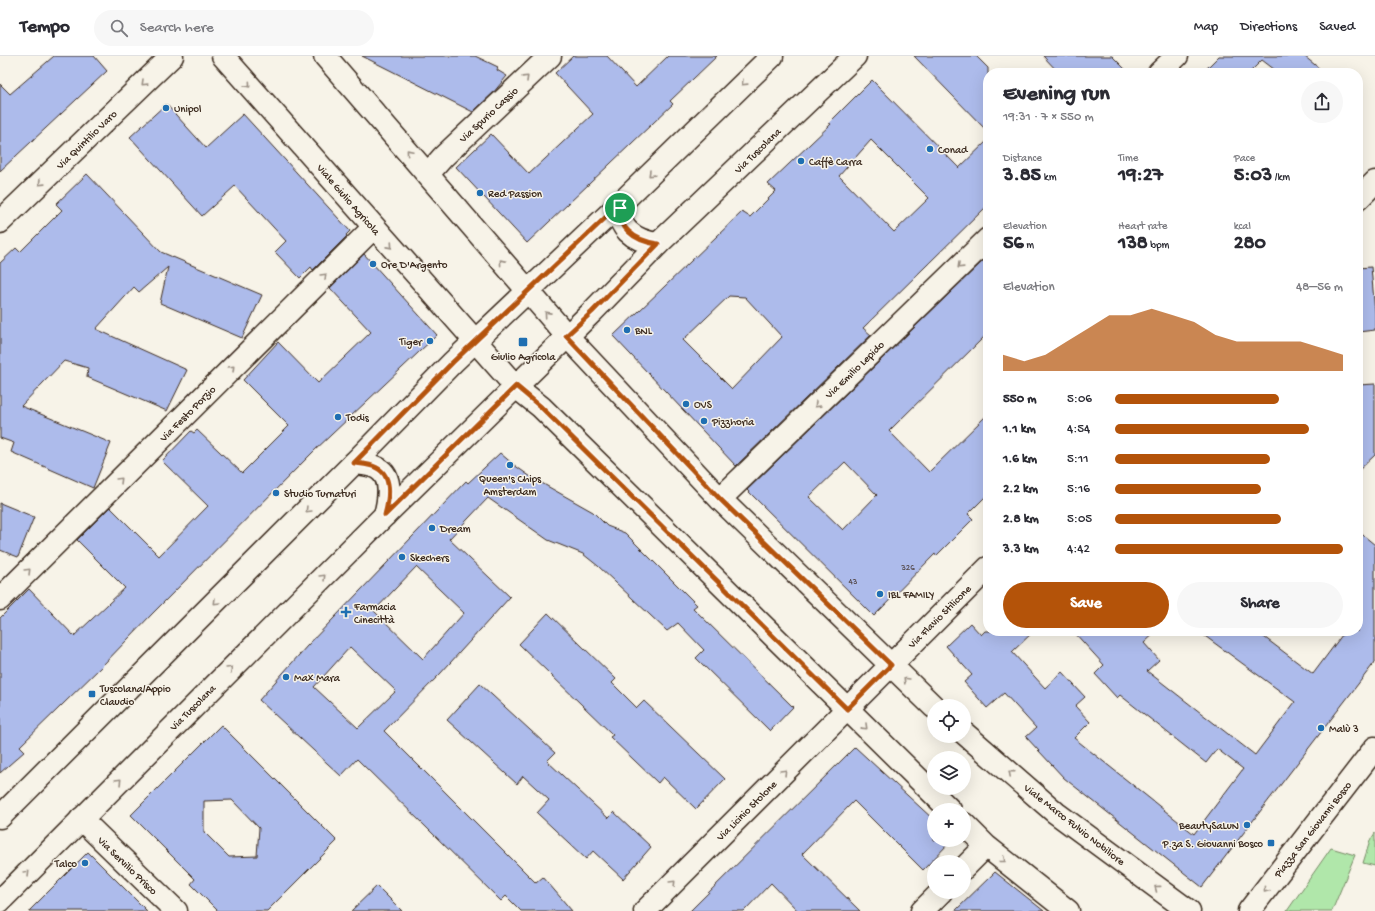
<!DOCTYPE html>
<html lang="en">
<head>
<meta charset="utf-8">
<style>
  :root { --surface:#fff; --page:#f7f7f7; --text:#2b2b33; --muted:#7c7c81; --line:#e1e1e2; --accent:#b45309 }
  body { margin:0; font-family:"Gochi Hand",sans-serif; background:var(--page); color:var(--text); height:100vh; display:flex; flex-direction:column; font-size:15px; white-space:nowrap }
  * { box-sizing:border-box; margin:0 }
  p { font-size:13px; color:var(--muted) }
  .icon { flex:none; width:22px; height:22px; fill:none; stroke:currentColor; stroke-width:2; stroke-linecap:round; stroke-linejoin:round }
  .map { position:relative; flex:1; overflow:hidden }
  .sheet { position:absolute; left:983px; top:12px; width:380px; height:568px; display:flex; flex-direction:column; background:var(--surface); border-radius:16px; box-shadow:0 4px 16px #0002 }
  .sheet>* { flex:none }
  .controls { position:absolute; left:927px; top:643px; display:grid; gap:8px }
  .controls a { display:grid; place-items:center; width:44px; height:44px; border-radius:50%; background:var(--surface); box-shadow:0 4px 16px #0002; font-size:20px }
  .pin { position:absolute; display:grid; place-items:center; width:34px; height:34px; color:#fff; margin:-17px; border:2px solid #fff; border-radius:50%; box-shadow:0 1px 4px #0007 }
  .round { display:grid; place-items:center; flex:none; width:42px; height:42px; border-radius:21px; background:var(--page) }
  .overview { display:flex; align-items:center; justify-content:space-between; height:68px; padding:0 20px }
  h1 { font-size:22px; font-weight:800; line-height:30px }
  .figures { display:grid; grid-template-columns:repeat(3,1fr); gap:6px; height:68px; padding:4px 20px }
  .figures div { display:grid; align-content:center }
  .figures b { font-size:20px; font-weight:800 }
  .figures small { font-size:11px; font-weight:400 }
  .figures p { font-size:11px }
  .chart { height:112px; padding:8px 20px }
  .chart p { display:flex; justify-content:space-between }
  .chart svg { width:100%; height:72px; margin-top:4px; fill:var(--accent); opacity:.7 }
  .action { display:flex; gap:8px; margin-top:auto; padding:8px 20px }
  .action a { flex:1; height:46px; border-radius:24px; background:var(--accent); color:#fff; font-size:16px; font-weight:800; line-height:46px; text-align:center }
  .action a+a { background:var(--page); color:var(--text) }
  ul { padding:0 20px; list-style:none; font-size:13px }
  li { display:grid; grid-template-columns:64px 48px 1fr; align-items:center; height:30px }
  li i { height:10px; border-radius:5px; background:var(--accent) }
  header { display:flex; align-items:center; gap:24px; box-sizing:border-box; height:56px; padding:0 20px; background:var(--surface); border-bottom:1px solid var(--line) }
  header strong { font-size:19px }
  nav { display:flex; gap:22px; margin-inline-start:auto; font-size:14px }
  .search { width:280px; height:36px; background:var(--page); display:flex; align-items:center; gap:10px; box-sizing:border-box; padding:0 14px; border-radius:22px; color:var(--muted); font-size:15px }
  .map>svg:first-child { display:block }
  .green { fill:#b0e7aa; stroke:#768864 }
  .building { fill:#adbbeb; stroke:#3b2a1e; fill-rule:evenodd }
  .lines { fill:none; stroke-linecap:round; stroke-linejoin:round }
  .minor-casing { stroke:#3b2a1e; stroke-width:25 }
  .primary-casing { stroke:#3b2a1e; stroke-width:25 }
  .minor { stroke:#f7f3e8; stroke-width:22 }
  .primary { stroke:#f7f3e8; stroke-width:22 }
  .oneway { stroke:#998e83 }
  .route-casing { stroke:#fff; stroke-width:8 }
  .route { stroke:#b45309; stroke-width:5 }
  .poi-dot { fill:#1f6fb2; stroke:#f7f3e8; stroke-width:1.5 }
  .labels { text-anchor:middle; stroke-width:3; stroke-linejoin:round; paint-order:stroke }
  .number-label { font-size:9px; fill:#584e51 }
  .poi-label { font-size:11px; fill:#3b2a1e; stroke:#f7f3e8; text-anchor:start }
  .street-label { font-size:11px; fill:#3b2a1e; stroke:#f7f3e8 }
</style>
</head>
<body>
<header>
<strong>Tempo</strong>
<div class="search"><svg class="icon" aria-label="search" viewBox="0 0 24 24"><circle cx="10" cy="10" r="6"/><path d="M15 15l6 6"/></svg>Search here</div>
<nav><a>Map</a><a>Directions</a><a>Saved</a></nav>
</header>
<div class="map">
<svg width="1375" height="855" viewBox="0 0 1375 855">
  <rect width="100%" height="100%" fill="#f7f3e8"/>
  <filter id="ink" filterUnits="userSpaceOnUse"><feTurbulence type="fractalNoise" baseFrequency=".025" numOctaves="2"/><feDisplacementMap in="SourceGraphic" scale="8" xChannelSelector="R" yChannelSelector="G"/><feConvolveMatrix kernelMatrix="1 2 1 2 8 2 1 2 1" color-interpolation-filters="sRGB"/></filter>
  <g filter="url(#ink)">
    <path class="green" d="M1375 777V810L1363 807 1370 785Z
      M1331 792 1355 799 1332 855H1287Z"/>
    <path class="building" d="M54 0H94L107 15 0 115V28L10 38Z
      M362 0H475L498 11 497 14 507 20 493 37 473 56Z
      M573 0H607L636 31 668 0H717L670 45 673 48 527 187 456 111 491 78 529 118 593 58 555 17Z
      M914 0H976L988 12V76Z
      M1043 0H1112L1129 17H1059Z
      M1219 0H1304L1325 17H1279L1262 4 1249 17H1202Z
      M872 24 959 112 988 84V149L863 272 871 279 736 410 613 280 742 156 750 161 776 135 768 128 831 68 829 67ZM871 84 929 142 894 176 839 120ZM729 240 745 241 782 281 732 333 683 284Z
      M166 48 206 92 243 58 350 175 346 179 347 180 313 214 311 211 300 222 275 196 286 185 235 130 202 160 130 81Z
      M87 118 161 196 262 239 242 282 160 247 168 211 139 236 134 231 96 273 187 314 167 355 87 321 88 312 64 305 21 350 111 387 93 432 11 396 14 387 0 382V207L16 192 20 196 62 154 56 148Z
      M364 198 437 279 314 395 152 558 103 609 20 690 25 695 0 717V562L29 533 74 580 125 532 77 484 110 451 159 500 208 450 162 405 191 375 194 377 197 374 242 417 289 370 243 324 278 286 318 327 371 276 330 232Z
      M988 200V277L889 375 929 416 988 358V438L968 458 973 463 936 500 935 498 874 560 747 434ZM845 406 877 439 843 474 809 441Z
      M1371 211 1375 257V274L1358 276V212Z
      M1375 328V399L1358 415V329Z
      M500 397 514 409 531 421 593 456 607 470 625 477 697 549 693 552 793 651 770 675 696 602 704 594 678 567 667 575 598 510 583 498 548 484 488 442 449 483 510 541 440 618 384 675 536 827 543 821 572 855H521L506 840 501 845 357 703 341 720 259 644 307 590 466 425 468 427ZM416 511 464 557 423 603 374 555ZM350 591 396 635 358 672 314 631Z
      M0 447 34 461 18 501 0 494Z
      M1358 475 1375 489V606L1202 831 1064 722 1026 681 1036 672 1004 637 987 652 964 626 972 619 946 590 970 567 981 579 985 575H1034L1012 596 1045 632 1062 616 1085 641 1075 650 1090 666 1074 682 1194 778 1243 713 1217 693 1206 707 1120 639 1117 642 1095 618 1104 609 1073 575H1157L1144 587 1159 604 1147 615 1255 699 1295 646 1198 575H1256L1313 618 1345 575H1358Z
      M548 557 616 623 612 627 637 652 644 645 725 723 696 753 663 721 658 727 610 681 613 679 519 588Z
      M480 628 555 697 547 705 608 762 614 756 651 791 623 823 593 795 586 803 537 757 549 744 523 720 517 728 447 664Z
      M221 669 337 785 267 855H218L191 828 195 823 131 759ZM232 744 259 772 257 800 229 801 204 776V745Z
      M855 691 934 764V784H952L923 814 854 745 802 798 860 855H798L771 827 744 855H690Z
      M88 796 147 855H29Z
      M995 816 1044 855H955Z
      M377 830 402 855H351Z"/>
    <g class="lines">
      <g class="minor-casing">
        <path id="minor" d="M223 0 516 331 541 351 950 754
          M325 0 567 280 720 443 934 651
          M1159 17 1177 0
          M428 118 443 101 550 0
          M1358 143 1375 126
          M623 145C613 172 635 185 658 188
          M0 166 172 0
          M354 407C361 408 370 408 377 412 393 420 389 444 385 459
          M720 443 988 183
          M0 543 374 171
          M964 677 1056 757 1189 855
          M81 763 176 855
          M964 768 986 790 1068 855
          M964 812 986 790
          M645 855 988 512
          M922 855 941 836
          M1249 855 1375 692"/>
      </g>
      <g class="primary-casing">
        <path id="primary" d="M0 761 354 407 453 306 623 145 772 0
          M0 845 385 459 592 256 658 188 855 0"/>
      </g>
      <use href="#minor" class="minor"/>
      <use href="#primary" class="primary"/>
    </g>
    <defs><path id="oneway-chevron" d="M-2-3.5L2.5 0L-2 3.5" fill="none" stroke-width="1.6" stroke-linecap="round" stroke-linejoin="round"/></defs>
    <g class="oneway">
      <use href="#oneway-chevron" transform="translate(526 22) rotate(-44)"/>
      <use href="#oneway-chevron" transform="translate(144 27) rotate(136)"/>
      <use href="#oneway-chevron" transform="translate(744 27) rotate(136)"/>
      <use href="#oneway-chevron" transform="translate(248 29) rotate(49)"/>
      <use href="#oneway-chevron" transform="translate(409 96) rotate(-131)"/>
      <use href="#oneway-chevron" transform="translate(651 118) rotate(136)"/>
      <use href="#oneway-chevron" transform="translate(41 127) rotate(136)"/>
      <use href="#oneway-chevron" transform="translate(390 190) rotate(48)"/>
      <use href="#oneway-chevron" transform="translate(502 206) rotate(-130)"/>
      <use href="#oneway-chevron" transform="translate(960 210) rotate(136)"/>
      <use href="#oneway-chevron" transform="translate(324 220) rotate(-45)"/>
      <use href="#oneway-chevron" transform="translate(547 258) rotate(-132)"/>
      <use href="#oneway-chevron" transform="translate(232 312) rotate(-45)"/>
      <use href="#oneway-chevron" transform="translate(817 349) rotate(136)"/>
      <use href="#oneway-chevron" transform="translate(120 424) rotate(-45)"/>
      <use href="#oneway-chevron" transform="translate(308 454) rotate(135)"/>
      <use href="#oneway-chevron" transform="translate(28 515) rotate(-45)"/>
      <use href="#oneway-chevron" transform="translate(323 521) rotate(-45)"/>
      <use href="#oneway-chevron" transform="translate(216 546) rotate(135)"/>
      <use href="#oneway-chevron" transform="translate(230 613) rotate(-45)"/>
      <use href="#oneway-chevron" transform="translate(906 624) rotate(-134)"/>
      <use href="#oneway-chevron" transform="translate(865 671) rotate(44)"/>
      <use href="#oneway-chevron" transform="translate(784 716) rotate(-45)"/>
      <use href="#oneway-chevron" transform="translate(1011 717) rotate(-139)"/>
      <use href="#oneway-chevron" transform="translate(119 725) rotate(-45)"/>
      <use href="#oneway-chevron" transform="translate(1003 804) rotate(39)"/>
      <use href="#oneway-chevron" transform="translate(27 817) rotate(-45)"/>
      <use href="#oneway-chevron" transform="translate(673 827) rotate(-45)"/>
      <use href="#oneway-chevron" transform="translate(1157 832) rotate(-143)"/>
      <use href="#oneway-chevron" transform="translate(1266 834) rotate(128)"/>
    </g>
  </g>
  <g class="lines" filter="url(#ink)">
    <g class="route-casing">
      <path id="route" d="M623 145C613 171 635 185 658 188L592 256 566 280 720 443 891 609 847 653 541 351 516 330 385 459C389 444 393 420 377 412 370 408 361 408 354 407L453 306Z"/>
    </g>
    <use href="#route" class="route"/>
  </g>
  <g class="poi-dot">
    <circle cx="166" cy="52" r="4"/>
    <circle cx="930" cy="93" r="4"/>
    <circle cx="801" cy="105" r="4"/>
    <circle cx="480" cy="137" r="4"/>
    <circle cx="373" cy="208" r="4"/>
    <circle cx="627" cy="274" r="4"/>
    <circle cx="430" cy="285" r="4"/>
    <rect x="518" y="281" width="10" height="10" rx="2"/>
    <circle cx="686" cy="348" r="4"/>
    <circle cx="338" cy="361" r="4"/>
    <circle cx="704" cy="365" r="4"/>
    <circle cx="510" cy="409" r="4"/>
    <circle cx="276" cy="437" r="4"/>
    <circle cx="432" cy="472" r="4"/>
    <circle cx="402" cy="501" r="4"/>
    <circle cx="880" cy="538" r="4"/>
    <path d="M344 550h4v4h4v4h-4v4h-4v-4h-4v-4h4z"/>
    <circle cx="286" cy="621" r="4"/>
    <rect x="88" y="634" width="8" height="8" rx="2"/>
    <circle cx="1321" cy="672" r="4"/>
    <circle cx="1247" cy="769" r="4"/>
    <rect x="1267" y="783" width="8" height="8" rx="2"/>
    <circle cx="85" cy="807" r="4"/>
  </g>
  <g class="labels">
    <g class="number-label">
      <text x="908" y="514">326</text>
      <text x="853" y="528">43</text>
    </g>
    <g class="poi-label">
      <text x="174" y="56">Unipol</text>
      <text x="938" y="97">Conad</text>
      <text x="809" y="109">Caffè Carra</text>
      <text x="488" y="141">Red Passion</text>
      <text x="381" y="212">Ore D'Argento</text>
      <text x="635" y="278">BNL</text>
      <text x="422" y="289" text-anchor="end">Tiger</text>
      <text x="523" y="304" text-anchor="middle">Giulio Agricola</text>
      <text x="694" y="352">OVS</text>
      <text x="346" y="365">Todis</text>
      <text x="712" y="369">Pizzhoria</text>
      <text x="510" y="426" text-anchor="middle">Queen's Chips<tspan x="510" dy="13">Amsterdam</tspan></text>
      <text x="284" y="441">Studio Turnaturi</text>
      <text x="440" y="476">Dream</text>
      <text x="410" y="505">Skechers</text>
      <text x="888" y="542">IBL FAMILY</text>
      <text x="354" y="554">Farmacia<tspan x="354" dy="13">Cinecittà</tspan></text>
      <text x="294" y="625">Max Mara</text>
      <text x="100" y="636">Tuscolana/Appio<tspan x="100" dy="13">Claudio</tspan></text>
      <text x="1329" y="676">Malù 3</text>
      <text x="1239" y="773" text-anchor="end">BeautySaLuN</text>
      <text x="1263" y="791" text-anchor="end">P.za S. Giovanni Bosco</text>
      <text x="77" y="811" text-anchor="end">Talco</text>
    </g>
    <g class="street-label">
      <text transform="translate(488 58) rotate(-43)" y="4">Via Spurio Cassio</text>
      <text transform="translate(86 83) rotate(-44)" y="4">Via Quintilio Varo</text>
      <text transform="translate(757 94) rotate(-44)" y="4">Via Tuscolana</text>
      <text transform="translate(349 143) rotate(49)" y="4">Viale Giulio Agricola</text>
      <text transform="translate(854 313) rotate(-44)" y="4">Via Emilio Lepido</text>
      <text transform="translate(187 357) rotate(-45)" y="4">Via Festo Porzio</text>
      <text transform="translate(939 560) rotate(-45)" y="4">Via Flavio Stilicone</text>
      <text transform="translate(192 651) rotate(-45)" y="4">Via Tuscolana</text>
      <text transform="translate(746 754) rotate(-45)" y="4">Via Licinio Stolone</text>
      <text transform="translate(1075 768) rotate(38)" y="4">Viale Marco Fulvio Nobiliore</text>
      <text transform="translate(1312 773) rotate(-52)" y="4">Piazza San Giovanni Bosco</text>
      <text transform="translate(128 809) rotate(44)" y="4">Via Servilio Prisco</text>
    </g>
  </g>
</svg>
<div class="controls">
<a><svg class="icon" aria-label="locate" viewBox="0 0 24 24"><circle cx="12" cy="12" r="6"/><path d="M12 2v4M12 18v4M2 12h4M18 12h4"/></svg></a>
<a><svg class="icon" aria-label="layers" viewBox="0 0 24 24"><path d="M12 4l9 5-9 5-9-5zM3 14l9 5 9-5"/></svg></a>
<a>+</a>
<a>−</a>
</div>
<div class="pin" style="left:620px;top:152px;background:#1e9e55"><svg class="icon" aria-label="arrive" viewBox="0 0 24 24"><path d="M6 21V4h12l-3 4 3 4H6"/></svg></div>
<section class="sheet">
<div class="overview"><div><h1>Evening run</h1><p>19:31 · 7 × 550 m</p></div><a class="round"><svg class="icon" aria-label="share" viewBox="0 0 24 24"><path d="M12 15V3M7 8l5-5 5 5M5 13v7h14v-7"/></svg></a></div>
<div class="figures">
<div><p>Distance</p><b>3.85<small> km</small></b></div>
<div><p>Time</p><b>19:27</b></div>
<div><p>Pace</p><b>5:03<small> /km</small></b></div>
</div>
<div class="figures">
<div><p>Elevation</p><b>56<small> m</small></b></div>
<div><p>Heart rate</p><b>138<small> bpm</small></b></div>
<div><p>kcal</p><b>280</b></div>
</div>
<div class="chart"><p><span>Elevation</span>48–56 m</p>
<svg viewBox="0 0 160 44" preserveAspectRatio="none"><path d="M0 44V34L10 38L20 34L30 26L40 18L50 10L60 10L70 6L80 10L90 14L100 22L110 26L120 26L130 26L140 26L150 30L160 34V44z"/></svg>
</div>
<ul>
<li><b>550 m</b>5:06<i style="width:72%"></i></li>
<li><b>1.1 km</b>4:54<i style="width:85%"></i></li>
<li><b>1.6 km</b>5:11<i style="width:68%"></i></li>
<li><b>2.2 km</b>5:16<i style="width:64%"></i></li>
<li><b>2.8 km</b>5:05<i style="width:73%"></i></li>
<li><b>3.3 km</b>4:42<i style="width:100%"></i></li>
</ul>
<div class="action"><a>Save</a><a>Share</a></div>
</section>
</div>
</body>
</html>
